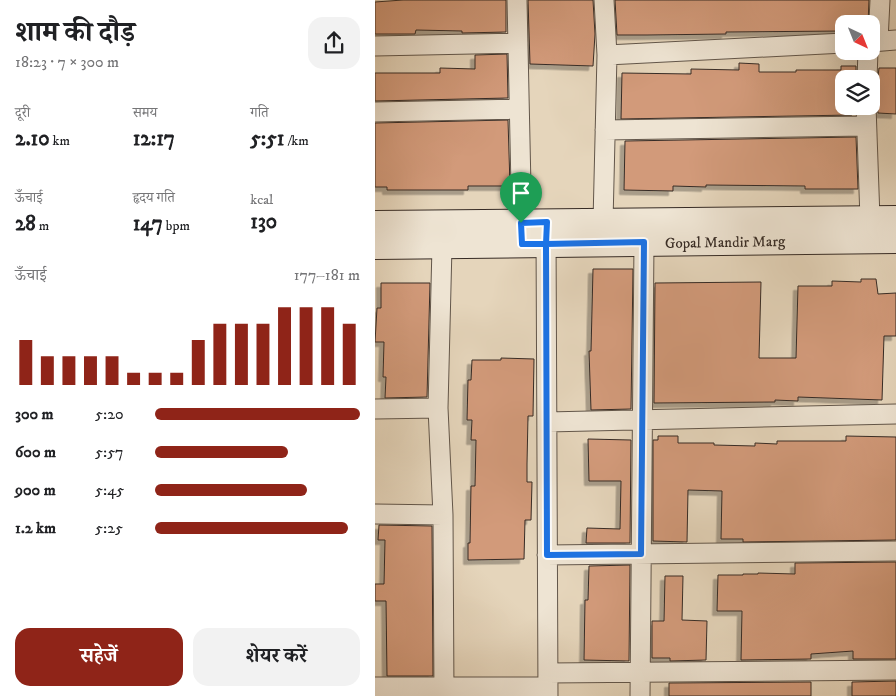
<!DOCTYPE html>
<html lang="hi">
<head>
<meta charset="utf-8">
<style>
  :root { --surface:#fff; --page:#f2f2f2; --text:#202124; --muted:#757577; --accent:#8f2418 }
  body { margin:0; font-family:"IM FELL DW Pica","Noto Serif Devanagari",serif; background:var(--page); color:var(--text); height:100vh; display:flex; flex-direction:column; font-size:19px; white-space:nowrap }
  * { box-sizing:border-box; margin:0 }
  p { font-size:16px; color:var(--muted) }
  .icon { flex:none; width:28px; height:28px; fill:none; stroke:currentColor; stroke-width:2; stroke-linecap:round; stroke-linejoin:round }
  .map { position:relative; flex:1; overflow:hidden }
  .drawer { display:flex; flex-direction:column; background:var(--surface); width:375px }
  .drawer>* { flex:none }
  .needle { width:32px; rotate:137deg }
  .tools { position:absolute; left:460px; top:15px; display:grid; gap:10px }
  .tools a { display:grid; place-items:center; width:45px; height:45px; border-radius:10px; background:var(--surface); box-shadow:0 5px 20px #0002; font-size:25px }
  .pin { position:absolute; display:grid; place-items:center; width:42px; height:42px; color:#fff; margin:-51px -21px; border-radius:50% 50% 50% 0; rotate:-45deg; box-shadow:0 0 5px #0007 }
  .pin .icon { rotate:45deg }
  .round { display:grid; place-items:center; flex:none; width:52px; height:52px; border-radius:15px; background:var(--page) }
  .headline { display:flex; align-items:center; justify-content:space-between; height:85px; padding:0 15px }
  h1 { font-size:28px; font-weight:700; line-height:38px }
  .metrics { display:grid; grid-template-columns:repeat(3,1fr); gap:8px; height:85px; padding:5px 15px }
  .metrics div { display:grid; align-content:center }
  .metrics b { font-size:21px; font-weight:700 }
  .metrics small { font-size:14px; font-weight:400 }
  .metrics p { font-size:14px }
  .chart { height:140px; padding:10px 15px }
  .chart p { display:flex; justify-content:space-between }
  .chart svg { width:100%; height:90px; margin-top:5px; stroke:var(--accent); stroke-width:6 }
  .button { display:flex; gap:10px; margin-top:auto; padding:10px 15px }
  .button a { flex:1; height:58px; border-radius:15px; background:var(--accent); color:#fff; font-size:20px; font-weight:700; line-height:58px; text-align:center }
  .button a+a { background:var(--page); color:var(--text) }
  ul { padding:0 15px; list-style:none; font-size:16px }
  li { display:grid; grid-template-columns:80px 60px 1fr; align-items:center; height:38px }
  li i { height:12px; border-radius:6px; background:var(--accent) }
  main { display:flex; flex:1; min-height:0 }
  .map>svg:first-child { display:block }
  .building { fill:#d29a7a; stroke:#362b25; filter:url(#shadow) }
  .lines { fill:none; stroke-linecap:round; stroke-linejoin:round }
  .street-casing { stroke:#62564a; stroke-width:21 }
  .secondary-casing { stroke:#362b25; stroke-width:28 }
  .street { stroke:#eee4d3; stroke-width:19 }
  .secondary { stroke:#eee4d3; stroke-width:26 }
  .route-casing { stroke:#fff; stroke-width:10 }
  .route { stroke:#1a73e8; stroke-width:6 }
  .labels { text-anchor:middle; stroke-width:5; stroke-linejoin:round; paint-order:stroke }
  .street-label { font-size:15px; fill:#362b25; stroke:#eee4d3 }
</style>
</head>
<body>
<main>
<section class="drawer">
<div class="headline"><div><h1>शाम की दौड़</h1><p>18:23 · 7 × 300 m</p></div><a class="round"><svg class="icon" aria-label="share" viewBox="0 0 24 24"><path d="M12 15V3M7 8l5-5 5 5M5 13v7h14v-7"/></svg></a></div>
<div class="metrics">
<div><p>दूरी</p><b>2.10<small> km</small></b></div>
<div><p>समय</p><b>12:17</b></div>
<div><p>गति</p><b>5:51<small> /km</small></b></div>
</div>
<div class="metrics">
<div><p>ऊँचाई</p><b>28<small> m</small></b></div>
<div><p>हृदय गति</p><b>147<small> bpm</small></b></div>
<div><p>kcal</p><b>130</b></div>
</div>
<div class="chart"><p><span>ऊँचाई</span>177–181 m</p>
<svg viewBox="0 0 160 44" preserveAspectRatio="none"><path d="M5 44V22M15 44V30M25 44V30M35 44V30M45 44V30M55 44V38M65 44V38M75 44V38M85 44V22M95 44V14M105 44V14M115 44V14M125 44V6M135 44V6M145 44V6M155 44V14"/></svg>
</div>
<ul>
<li><b>300 m</b>5:20<i style="width:100%"></i></li>
<li><b>600 m</b>5:57<i style="width:65%"></i></li>
<li><b>900 m</b>5:45<i style="width:74%"></i></li>
<li><b>1.2 km</b>5:25<i style="width:94%"></i></li>
</ul>
<div class="button"><a>सहेजें</a><a>शेयर करें</a></div>
</section>
<div class="map">
<svg width="521" height="696" viewBox="0 0 521 696">
  <defs>
    <filter id="shadow"><feDropShadow dx="-4.5" dy="4.5" stdDeviation="0" flood-color="#0004"/></filter>
  </defs>
  <rect width="100%" height="100%" fill="#e5d5bb"/>
  <filter id="stains"><feTurbulence type="fractalNoise" baseFrequency=".004" numOctaves="4"/><feColorMatrix values="0 0 0 0 .2 0 0 0 0 .09 0 0 0 0 .02 0 0 0 .5 -.17"/></filter>
  <radialGradient id="worn" r=".72"><stop offset=".6" stop-color="#630" stop-opacity="0"/><stop offset="1" stop-color="#630" stop-opacity=".3"/></radialGradient>
  <path class="building" d="M28 0H131V32L87 33V31L41 30 40 34H0V2Z
    M153 0H218L220 34 218 66 155 64Z
    M240 0H494L493 24H469V31L351 32V34L272 35H242Z
    M132 54 133 98 0 101V73H65V68L100 69V55Z
    M364 63 384 64V72H421V70H466V66H481V79H469V106H480V113H477V115L246 119 247 73 316 74V69L364 70Z
    M504 68H521V114L503 113 502 105 500 100 496 96V89L502 85Z
    M133 120 135 186H93V190H12V187H0V123Z
    M481 137 483 189H430V186L331 185V187L298 186V191L249 190 250 141Z
    M218 269H258L256 409 216 410 214 351H216Z
    M486 279H501L503 294 521 293V336H509L507 400 423 397V401L400 400V402L279 403 280 283 386 282 384 358H421L423 286H457V281L486 282Z
    M6 283H55L52 397 10 398 11 377H8L9 342H0L2 308H6Z
    M126 358 159 359 158 416H153L152 464V482H157L156 520H150L149 559 93 560V543H95L96 486H100L101 440H96L97 420H92L93 380H96L97 360H126Z
    M283 436H303V443H339V445L380 446V443L402 444V441H471V436L521 437V540L368 542V539H346L347 491 313 490 312 542 278 541V440H283Z
    M213 439 256 440 255 543H211L212 528 245 529 246 481H214Z
    M4 525 57 526 58 676H12L11 601H0V584H9L10 540H3Z
    M521 562V659H478V651L436 654V659L366 660 367 611H342L343 575H368V574H383V573L420 574V563Z
    M255 565 254 661 209 660 210 600H213L214 566Z
    M290 576H308L307 620 332 621 331 660 295 661V658H277V621H289Z
    M521 681V696H477V682Z
    M436 682V696H294V683Z"/>
  <g class="lines">
    <g class="street-casing">
      <path id="street" d="M142 0 147 234
        M503 41 505 0
        M496 42 521 40
        M0 46 143 43
        M232 55 469 43
        M492 79 493 51
        M491 106 495 219
        M0 112 144 109
        M230 130 491 126
        M228 222 232 55 229 0
        M171 232 173 696
        M67 246 63 408 68 515 69 696
        M0 409 63 408
        M172 422 521 414
        M0 514 68 515
        M172 555 521 551
        M173 673 521 670
        M0 687H173
        M265 696 269 242"/>
    </g>
    <g class="secondary-casing">
      <path id="secondary" d="M0 224 521 219
        M0 246 521 240"/>
    </g>
    <use href="#street" class="street"/>
    <use href="#secondary" class="secondary"/>
  </g>
  <g class="lines">
    <g class="route-casing">
      <path id="route" d="M146 223 147 244H171L172 555 266 554 269 242 171 244 172 222 146 223"/>
    </g>
    <use href="#route" class="route"/>
  </g>
  <g class="labels">
    <g class="street-label">
      <text transform="translate(350 242) rotate(-1)" y="5">Gopal Mandir Marg</text>
    </g>
  </g>
  <rect width="100%" height="100%" filter="url(#stains)"/>
  <rect width="100%" height="100%" fill="url(#worn)"/>
</svg>
<div class="tools">
<a><svg class="needle" viewBox="-14 -14 28 28"><path d="M0-13l5 13h-10z" fill="#e53935"/><path d="M0 13l5-13h-10z" fill="#757577"/></svg></a>
<a><svg class="icon" aria-label="layers" viewBox="0 0 24 24"><path d="M12 4l9 5-9 5-9-5zM3 14l9 5 9-5"/></svg></a>
</div>
<div class="pin" style="left:146px;top:223px;background:#1e9e55"><svg class="icon" aria-label="arrive" viewBox="0 0 24 24"><path d="M6 21V4h12l-3 4 3 4H6"/></svg></div>
</div>
</main>
</body>
</html>
